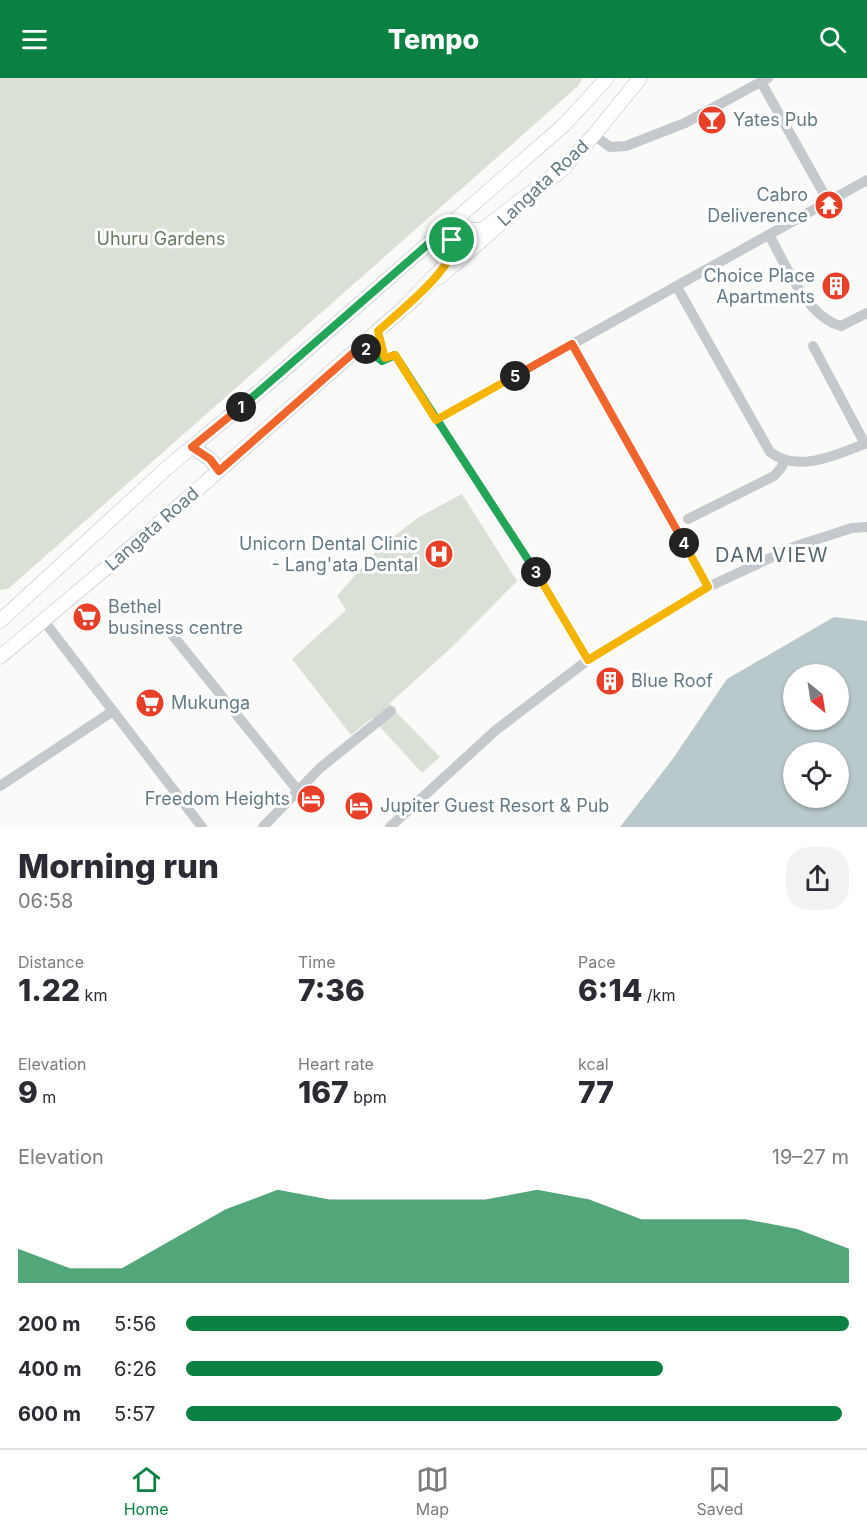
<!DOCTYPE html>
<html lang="en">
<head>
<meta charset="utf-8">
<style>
  :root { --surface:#fff; --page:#f2f2f3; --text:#2b2b33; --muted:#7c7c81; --line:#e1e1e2; --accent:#0b8043 }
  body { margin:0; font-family:Inter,sans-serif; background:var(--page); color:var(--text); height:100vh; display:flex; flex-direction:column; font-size:22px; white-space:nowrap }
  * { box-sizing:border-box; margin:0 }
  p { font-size:20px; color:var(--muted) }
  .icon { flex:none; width:33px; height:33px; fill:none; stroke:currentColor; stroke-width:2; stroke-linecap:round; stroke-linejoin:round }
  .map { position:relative; height:749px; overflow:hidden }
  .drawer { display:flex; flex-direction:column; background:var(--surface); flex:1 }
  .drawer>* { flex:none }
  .needle { width:39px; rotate:150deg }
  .controls { position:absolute; left:783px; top:586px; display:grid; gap:12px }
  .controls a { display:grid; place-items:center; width:66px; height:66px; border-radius:50%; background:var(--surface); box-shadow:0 2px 4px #0004; font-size:30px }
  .pin { position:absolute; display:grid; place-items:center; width:51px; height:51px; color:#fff; margin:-26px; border:3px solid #fff; border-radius:50%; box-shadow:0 2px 6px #0007 }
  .km { position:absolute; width:30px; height:30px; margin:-15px; border-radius:50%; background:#222; color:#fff; font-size:16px; line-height:30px; text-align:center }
  .round { display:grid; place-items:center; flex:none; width:63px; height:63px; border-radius:24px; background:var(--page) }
  .headline { display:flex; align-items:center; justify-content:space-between; height:102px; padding:0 18px }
  h1 { font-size:33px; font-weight:800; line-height:45px }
  .metrics { display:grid; grid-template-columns:repeat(3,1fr); gap:9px; height:102px; padding:6px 18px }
  .metrics div { display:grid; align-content:center }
  .metrics b { font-size:30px; font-weight:800 }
  .metrics small { font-size:16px; font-weight:400 }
  .metrics p { font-size:16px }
  .chart { height:168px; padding:12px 18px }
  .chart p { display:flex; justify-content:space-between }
  .chart svg { width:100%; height:108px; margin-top:6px; fill:var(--accent); opacity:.7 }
  ul { padding:0 18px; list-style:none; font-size:20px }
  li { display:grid; grid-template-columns:96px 72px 1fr; align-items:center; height:45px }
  li i { height:15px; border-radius:8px; background:var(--accent) }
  header { display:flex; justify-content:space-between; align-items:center; height:78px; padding:0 18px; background:var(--accent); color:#fff; font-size:27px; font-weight:800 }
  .dock { display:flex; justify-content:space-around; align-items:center; height:84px; border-top:2px solid var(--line); background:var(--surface); font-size:16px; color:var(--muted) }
  .dock a { display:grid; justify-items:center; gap:3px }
  .dock .on { color:var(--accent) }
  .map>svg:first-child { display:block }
  .green { fill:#dbe0d7 }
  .water { fill:#b9c8ca; fill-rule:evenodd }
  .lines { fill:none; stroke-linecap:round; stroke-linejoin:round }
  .secondary-casing { stroke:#b5bdc1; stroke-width:15 }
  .primary-casing { stroke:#b4bbbe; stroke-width:16 }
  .street { stroke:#c3c9cc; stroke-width:10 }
  .secondary { stroke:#fff; stroke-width:14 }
  .primary { stroke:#fff; stroke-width:15 }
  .split-1-casing { stroke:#fff; stroke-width:12 }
  .split-2-casing { stroke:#fff; stroke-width:12 }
  .split-3-casing { stroke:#fff; stroke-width:12 }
  .split-4-casing { stroke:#fff; stroke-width:12 }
  .split-5-casing { stroke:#fff; stroke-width:12 }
  .split-6-casing { stroke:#fff; stroke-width:12 }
  .split-1 { stroke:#22a559; stroke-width:8 }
  .split-2 { stroke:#f0652b; stroke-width:8 }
  .split-3 { stroke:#22a559; stroke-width:8 }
  .split-4 { stroke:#f5b400; stroke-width:8 }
  .split-5 { stroke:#f0652b; stroke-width:8 }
  .split-6 { stroke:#f5b400; stroke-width:8 }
  .labels { text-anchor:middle; stroke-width:6; stroke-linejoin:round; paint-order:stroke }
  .poi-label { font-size:18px; fill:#647a84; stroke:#fff; text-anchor:start }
  .street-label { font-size:18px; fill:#647a84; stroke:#fff }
  .park-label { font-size:18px; fill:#6a7b63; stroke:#fff }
  .neighbourhood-label { font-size:20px; letter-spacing:1.5px; fill:#56676e; stroke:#fff }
</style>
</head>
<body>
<header><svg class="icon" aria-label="menu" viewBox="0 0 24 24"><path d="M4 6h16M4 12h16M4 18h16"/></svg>Tempo<svg class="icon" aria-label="search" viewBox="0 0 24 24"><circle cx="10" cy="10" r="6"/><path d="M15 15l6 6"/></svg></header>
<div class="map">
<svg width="867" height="749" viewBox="0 0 867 749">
  <rect width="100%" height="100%" fill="#fafaf8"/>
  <path class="green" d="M0 0H583L578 8 8 511 0 512Z
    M462 416 517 503 453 568 390 625 393 631 440 679 422 695 372 640 351 657 292 581 346 532 337 518 380 469 419 439Z"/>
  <path class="water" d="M834 539 867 543V749H620L672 682 727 601ZM794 597H838V642H794ZM794 675H838V720H794Z"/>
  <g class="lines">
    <g class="secondary-casing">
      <path id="secondary" d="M557 96 594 57 640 0
        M440 199 500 146
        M192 369 210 381 219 393
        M0 543 168 389 262 311 565 46 607 0
        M0 579 149 454 414 221"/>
    </g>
    <g class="primary-casing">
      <path id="primary" d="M406 228 445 188C453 174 452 163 450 147L468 153 483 152 565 89"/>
    </g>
    <path class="street" d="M761 4 828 123
      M594 57 610 69 626 68 685 45 768 0
      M769 157C785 185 807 240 841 248L867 235
      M677 209 770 374C798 396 838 376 867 365
      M378 253 384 277 385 280 389 279
      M572 266 708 509
      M813 268 865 366
      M360 269 373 274 382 283 395 277
      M395 277 521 469 588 582
      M436 342 867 102
      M688 441 774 398 781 390 785 382
      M44 543 202 749
      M170 554 299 714
      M0 708 113 633
      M263 749 320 690 391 633
      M390 749 496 652 588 582 708 509 796 468 852 450 867 449"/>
    <use href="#secondary" class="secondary"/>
    <use href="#primary" class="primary"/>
  </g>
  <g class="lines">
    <g class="split-1-casing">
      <path id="split-1" d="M241 329 450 147 452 162"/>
    </g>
    <g class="split-2-casing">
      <path id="split-2" d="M241 329 192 369 210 381 219 393 360 269 366 271"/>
    </g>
    <g class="split-3-casing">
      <path id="split-3" d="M366 271 382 283 395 277 536 494"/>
    </g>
    <g class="split-4-casing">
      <path id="split-4" d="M536 494 588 582 708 509 684 465"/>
    </g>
    <g class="split-5-casing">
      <path id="split-5" d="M515 298 572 266 684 465"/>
    </g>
    <g class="split-6-casing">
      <path id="split-6" d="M452 162C452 169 452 174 449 180 439 202 397 236 378 253L384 277 385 280 395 277 436 342 515 298"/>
    </g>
    <use href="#split-1" class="split-1"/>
    <use href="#split-2" class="split-2"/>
    <use href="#split-3" class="split-3"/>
    <use href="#split-4" class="split-4"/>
    <use href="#split-5" class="split-5"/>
    <use href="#split-6" class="split-6"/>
  </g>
  <defs>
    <g id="bar-disc" transform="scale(1.5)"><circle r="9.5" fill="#e83f29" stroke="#fff"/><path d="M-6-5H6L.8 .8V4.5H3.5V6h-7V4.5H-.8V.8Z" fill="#fff"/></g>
    <g id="temple-disc" transform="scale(1.5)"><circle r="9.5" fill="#e83f29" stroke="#fff"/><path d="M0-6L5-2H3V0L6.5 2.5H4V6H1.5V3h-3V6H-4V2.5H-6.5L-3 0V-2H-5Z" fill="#fff"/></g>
    <g id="building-disc" transform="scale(1.5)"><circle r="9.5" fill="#e83f29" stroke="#fff"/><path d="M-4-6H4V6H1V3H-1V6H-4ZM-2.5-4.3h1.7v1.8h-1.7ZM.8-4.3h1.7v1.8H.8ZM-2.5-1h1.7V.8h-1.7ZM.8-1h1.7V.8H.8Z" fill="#fff"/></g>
    <g id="hospital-disc" transform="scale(1.5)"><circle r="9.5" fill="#e83f29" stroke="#fff"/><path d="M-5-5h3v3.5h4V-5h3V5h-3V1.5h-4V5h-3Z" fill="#fff"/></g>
    <g id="supermarket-disc" transform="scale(1.5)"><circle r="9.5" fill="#e83f29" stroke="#fff"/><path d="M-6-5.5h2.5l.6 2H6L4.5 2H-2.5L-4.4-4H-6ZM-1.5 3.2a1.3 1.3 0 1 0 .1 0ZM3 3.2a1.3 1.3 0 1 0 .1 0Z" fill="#fff"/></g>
    <g id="hotel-disc" transform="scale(1.5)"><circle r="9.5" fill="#e83f29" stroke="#fff"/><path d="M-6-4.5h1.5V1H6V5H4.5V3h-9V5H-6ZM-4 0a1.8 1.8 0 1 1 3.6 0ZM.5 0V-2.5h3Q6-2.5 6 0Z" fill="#fff"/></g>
  </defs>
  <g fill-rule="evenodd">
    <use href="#bar-disc" x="712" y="42"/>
    <use href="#temple-disc" x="829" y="127"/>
    <use href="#building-disc" x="836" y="208"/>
    <use href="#hospital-disc" x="439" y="476"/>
    <use href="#supermarket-disc" x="87" y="539"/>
    <use href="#building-disc" x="610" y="603"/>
    <use href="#supermarket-disc" x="150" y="625"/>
    <use href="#hotel-disc" x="311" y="721"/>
    <use href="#hotel-disc" x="359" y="728"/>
  </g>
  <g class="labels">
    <g class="poi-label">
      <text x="733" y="48">Yates Pub</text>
      <text x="808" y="123" text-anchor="end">Cabro<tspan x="808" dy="21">Deliverence</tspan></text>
      <text x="815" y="204" text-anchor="end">Choice Place<tspan x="815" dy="21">Apartments</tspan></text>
      <text x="418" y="472" text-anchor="end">Unicorn Dental Clinic<tspan x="418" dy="21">- Lang'ata Dental</tspan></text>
      <text x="108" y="535">Bethel<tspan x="108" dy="21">business centre</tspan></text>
      <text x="631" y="609">Blue Roof</text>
      <text x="171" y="631">Mukunga</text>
      <text x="290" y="727" text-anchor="end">Freedom Heights</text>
      <text x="380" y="734">Jupiter Guest Resort &amp; Pub</text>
    </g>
    <g class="street-label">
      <text transform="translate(543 105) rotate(-43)" y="6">Langata Road</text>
      <text transform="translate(152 451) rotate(-41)" y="6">Langata Road</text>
    </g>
    <g class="park-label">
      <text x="161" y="167">Uhuru Gardens</text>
    </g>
    <g class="neighbourhood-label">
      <text x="772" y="484">DAM VIEW</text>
    </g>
  </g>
</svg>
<div class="controls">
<a><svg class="needle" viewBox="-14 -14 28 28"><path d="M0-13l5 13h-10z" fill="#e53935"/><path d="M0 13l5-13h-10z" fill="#7c7c81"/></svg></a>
<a><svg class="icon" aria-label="locate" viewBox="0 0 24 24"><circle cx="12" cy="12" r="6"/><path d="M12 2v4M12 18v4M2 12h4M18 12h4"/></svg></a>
</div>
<div class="pin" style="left:452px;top:162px;background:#1e9e55"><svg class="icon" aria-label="arrive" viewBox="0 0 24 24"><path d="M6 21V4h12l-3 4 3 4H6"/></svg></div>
<b class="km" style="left:241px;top:329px">1</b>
<b class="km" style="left:366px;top:271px">2</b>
<b class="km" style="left:536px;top:494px">3</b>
<b class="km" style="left:684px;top:465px">4</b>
<b class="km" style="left:515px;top:298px">5</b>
</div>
<section class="drawer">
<div class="headline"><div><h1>Morning run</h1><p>06:58</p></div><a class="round"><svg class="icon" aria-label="share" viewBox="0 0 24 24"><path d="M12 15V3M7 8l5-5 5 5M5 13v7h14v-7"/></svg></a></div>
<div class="metrics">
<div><p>Distance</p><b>1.22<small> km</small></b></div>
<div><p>Time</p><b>7:36</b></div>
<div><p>Pace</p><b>6:14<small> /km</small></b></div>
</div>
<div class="metrics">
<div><p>Elevation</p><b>9<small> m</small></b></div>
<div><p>Heart rate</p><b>167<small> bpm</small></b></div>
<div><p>kcal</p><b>77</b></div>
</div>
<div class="chart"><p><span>Elevation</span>19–27 m</p>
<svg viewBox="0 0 160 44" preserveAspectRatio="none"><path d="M0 44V30L10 38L20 38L30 26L40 14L50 6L60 10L70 10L80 10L90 10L100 6L110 10L120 18L130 18L140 18L150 22L160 30V44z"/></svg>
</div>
<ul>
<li><b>200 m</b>5:56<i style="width:100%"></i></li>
<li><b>400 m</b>6:26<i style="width:72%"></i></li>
<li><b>600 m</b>5:57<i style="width:99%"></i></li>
</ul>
</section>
<nav class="dock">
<a class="on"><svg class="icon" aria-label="home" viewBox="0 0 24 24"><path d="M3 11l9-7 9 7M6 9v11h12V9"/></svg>Home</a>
<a><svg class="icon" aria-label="map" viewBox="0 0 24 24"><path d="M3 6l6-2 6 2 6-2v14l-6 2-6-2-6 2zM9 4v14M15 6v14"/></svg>Map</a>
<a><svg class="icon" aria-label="saved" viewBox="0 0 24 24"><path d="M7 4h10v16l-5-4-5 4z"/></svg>Saved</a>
</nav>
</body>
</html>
